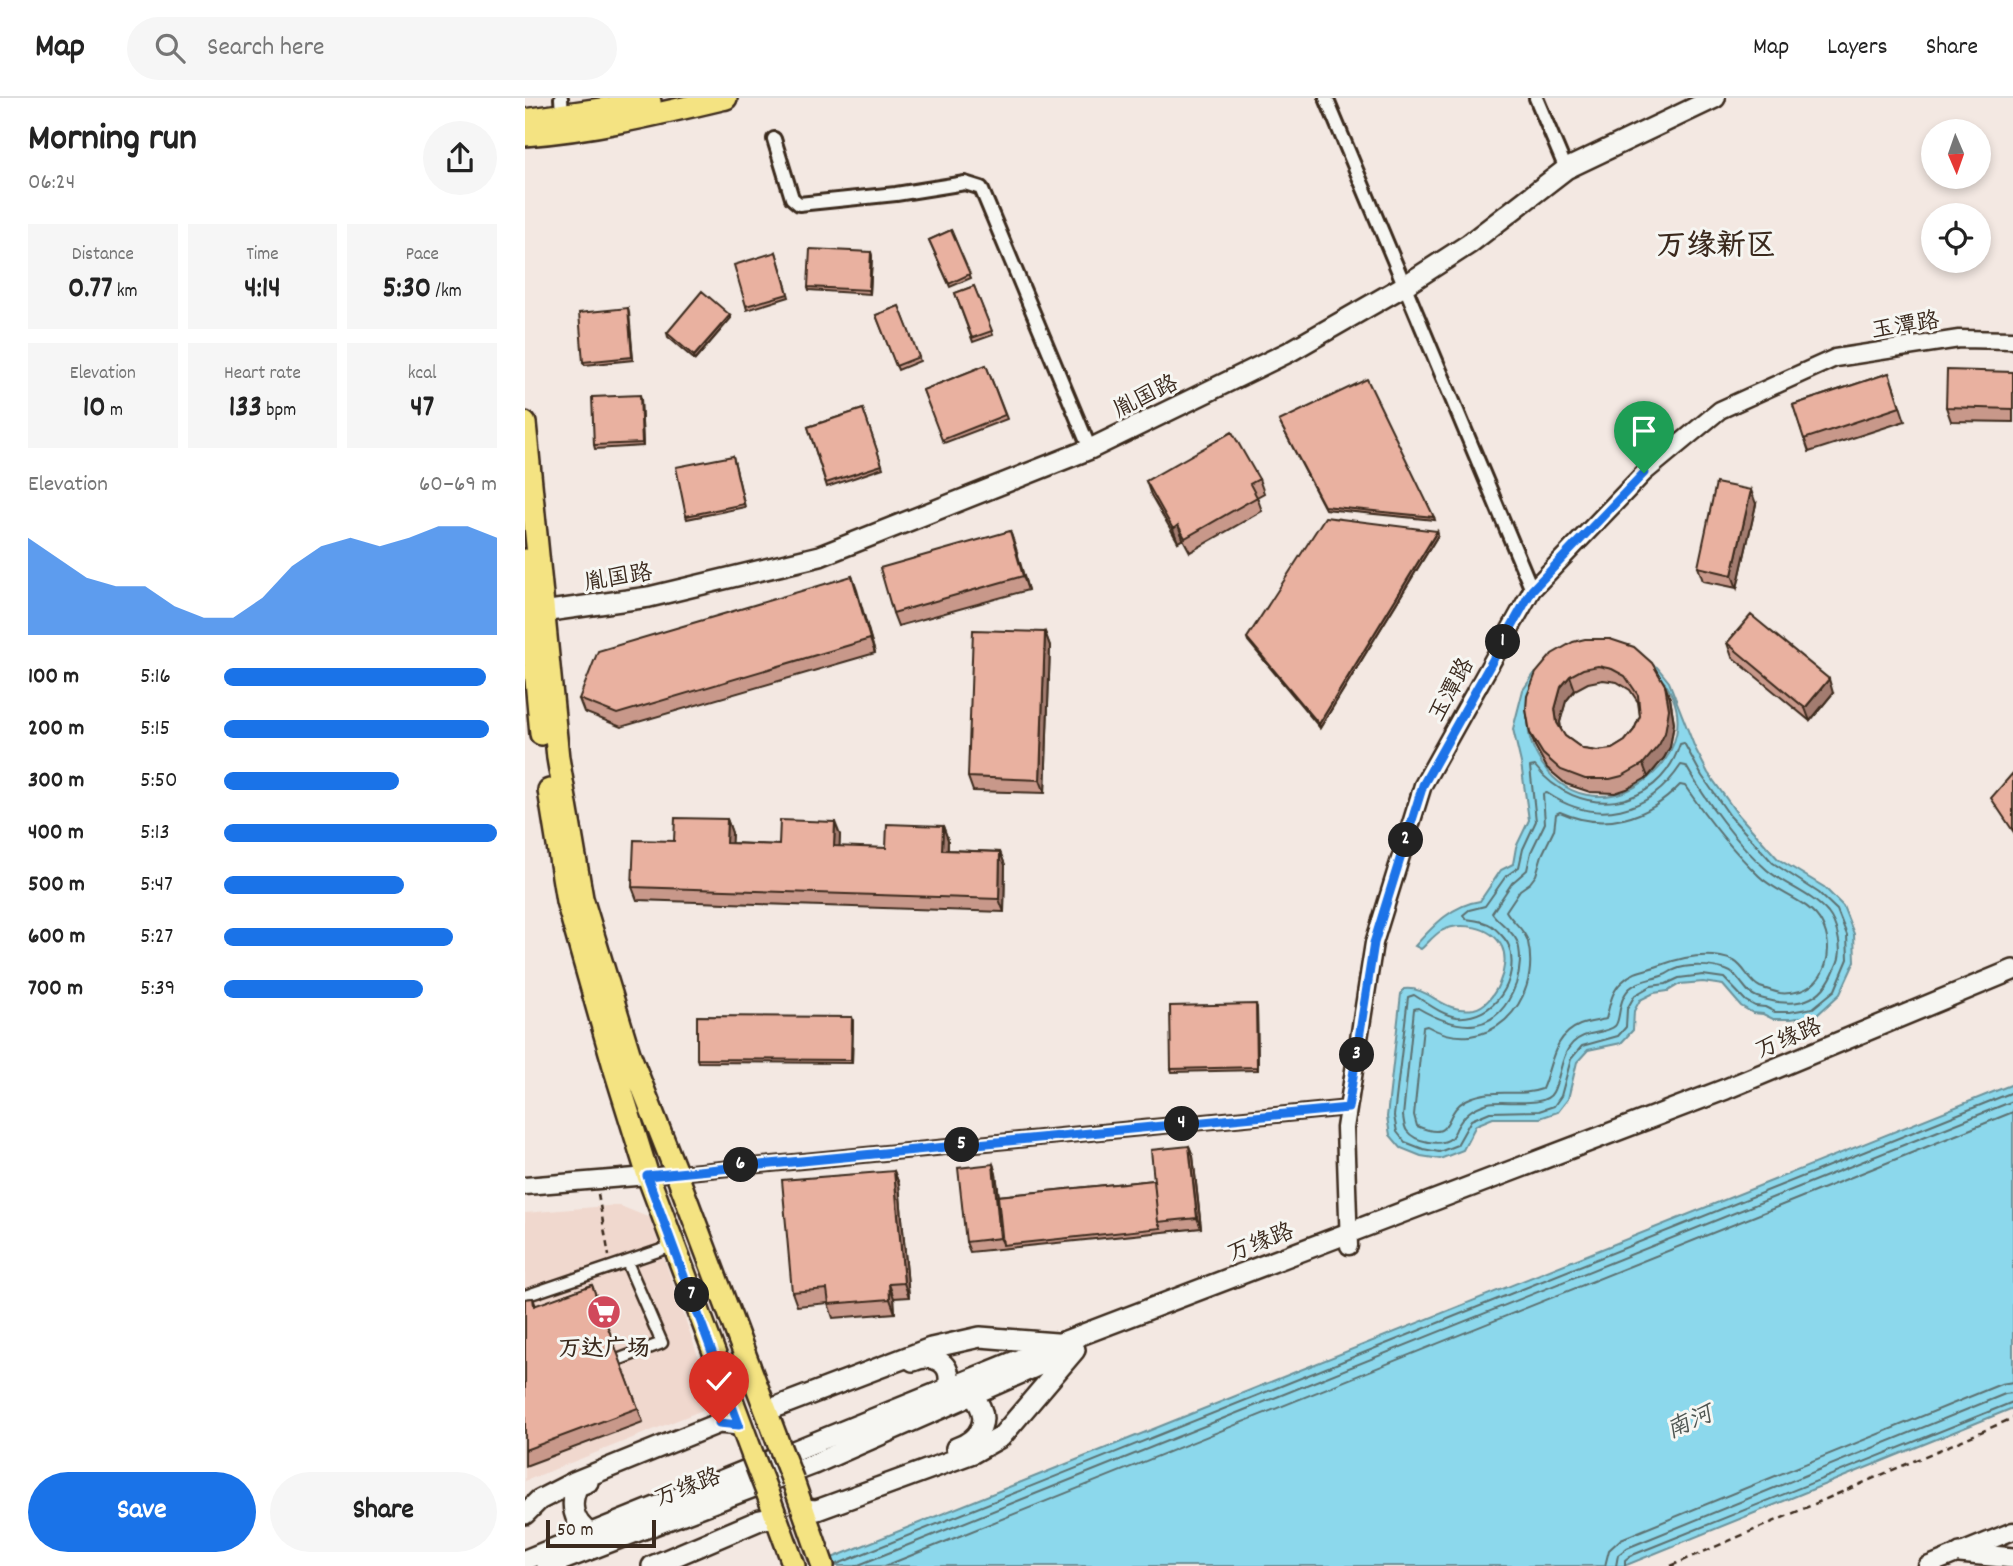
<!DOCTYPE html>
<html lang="en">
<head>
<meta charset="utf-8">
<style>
  :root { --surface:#fff; --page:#f6f6f6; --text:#222; --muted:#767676; --line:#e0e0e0; --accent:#1a73e8 }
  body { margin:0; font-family:Dekko,"LXGW WenKai TC",sans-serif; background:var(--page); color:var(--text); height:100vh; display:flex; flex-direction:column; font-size:26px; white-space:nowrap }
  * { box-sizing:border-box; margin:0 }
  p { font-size:23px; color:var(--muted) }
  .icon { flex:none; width:38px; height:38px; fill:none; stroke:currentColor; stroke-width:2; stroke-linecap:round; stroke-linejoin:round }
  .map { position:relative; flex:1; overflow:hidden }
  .sheet { display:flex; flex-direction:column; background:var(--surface); width:525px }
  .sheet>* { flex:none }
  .needle { width:46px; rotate:178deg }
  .fabs { position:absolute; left:1396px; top:21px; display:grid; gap:14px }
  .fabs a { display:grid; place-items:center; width:70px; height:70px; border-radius:50%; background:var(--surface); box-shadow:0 4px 10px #0003; font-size:35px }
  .scale { position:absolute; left:21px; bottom:18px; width:110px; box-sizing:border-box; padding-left:7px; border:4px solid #3b2a1e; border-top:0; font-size:19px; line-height:24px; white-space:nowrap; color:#3b2a1e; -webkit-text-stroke:5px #f6f6f2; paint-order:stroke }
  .pin { position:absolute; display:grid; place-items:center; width:60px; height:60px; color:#fff; margin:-72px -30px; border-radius:50% 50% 50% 0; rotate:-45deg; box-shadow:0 0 7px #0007 }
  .pin .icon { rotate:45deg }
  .km { position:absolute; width:35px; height:35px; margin:-18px; border-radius:50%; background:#222; color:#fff; font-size:19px; line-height:35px; text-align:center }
  .round { display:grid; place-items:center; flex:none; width:74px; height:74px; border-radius:37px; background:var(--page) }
  .overview { display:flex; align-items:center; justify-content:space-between; height:119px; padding:0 28px }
  h1 { font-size:38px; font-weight:700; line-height:52px }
  .figures { display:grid; grid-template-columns:repeat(3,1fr); gap:10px; height:119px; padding:7px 28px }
  .figures div { display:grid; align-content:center; border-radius:0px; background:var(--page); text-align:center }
  .figures b { font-size:30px; font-weight:700 }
  .figures small { font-size:19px; font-weight:400 }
  .figures p { font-size:19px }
  .chart { height:196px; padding:14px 28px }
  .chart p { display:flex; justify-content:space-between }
  .chart svg { width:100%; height:126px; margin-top:7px; fill:var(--accent); opacity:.7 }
  .primary-button { display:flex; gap:14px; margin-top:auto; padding:14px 28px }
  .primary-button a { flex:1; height:80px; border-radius:42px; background:var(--accent); color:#fff; font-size:28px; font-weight:700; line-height:80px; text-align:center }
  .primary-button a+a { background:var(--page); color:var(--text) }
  ul { padding:0 28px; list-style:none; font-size:23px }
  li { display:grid; grid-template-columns:112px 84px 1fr; align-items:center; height:52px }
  li i { height:18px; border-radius:9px; background:var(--accent) }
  header { display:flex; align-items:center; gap:42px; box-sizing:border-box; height:98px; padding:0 35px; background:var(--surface); border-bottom:2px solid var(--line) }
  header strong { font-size:33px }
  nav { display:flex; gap:38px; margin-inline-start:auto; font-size:24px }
  .search { width:490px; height:63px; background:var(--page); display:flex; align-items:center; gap:18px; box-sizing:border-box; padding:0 24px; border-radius:38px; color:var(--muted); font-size:26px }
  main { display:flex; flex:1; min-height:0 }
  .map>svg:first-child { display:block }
  .built { fill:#f0d8ce }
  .water { fill:#8cd8ec; stroke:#6c929a; stroke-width:2 }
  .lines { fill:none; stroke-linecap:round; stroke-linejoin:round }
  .shore { stroke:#5b7070; stroke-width:2 }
  .pedestrian-casing { stroke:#3b2a1e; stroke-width:15 }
  .minor-casing { stroke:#3b2a1e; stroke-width:18 }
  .tertiary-casing { stroke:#3b2a1e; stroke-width:21 }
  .secondary-casing { stroke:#3b2a1e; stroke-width:24 }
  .primary-casing { stroke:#3b2a1e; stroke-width:26 }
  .trunk-casing { stroke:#3b2a1e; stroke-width:26 }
  .path { stroke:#3b2a1e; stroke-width:2.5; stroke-dasharray:7 5; stroke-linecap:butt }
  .pedestrian { stroke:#f6f6f2; stroke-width:10 }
  .minor { stroke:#f6f6f2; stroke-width:12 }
  .tertiary { stroke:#f6f6f2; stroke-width:16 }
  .secondary { stroke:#f6f6f2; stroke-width:19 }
  .primary { stroke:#f4e382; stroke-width:21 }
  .trunk { stroke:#f4e382; stroke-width:21 }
  .primary-bridge-casing { stroke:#3b2a1e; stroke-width:26; stroke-linecap:butt }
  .primary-bridge { stroke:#f4e382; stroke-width:21 }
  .wall { fill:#c8988a; stroke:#3b2a1e; stroke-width:2; fill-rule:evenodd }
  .shaded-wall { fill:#a37c70; stroke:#3b2a1e; stroke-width:2 }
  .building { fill:#e9b1a0; stroke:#3b2a1e; stroke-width:2; fill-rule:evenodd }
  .route-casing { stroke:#fff; stroke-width:14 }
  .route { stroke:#1a73e8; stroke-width:9 }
  .labels { text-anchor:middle; stroke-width:6; stroke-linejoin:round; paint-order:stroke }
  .street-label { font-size:23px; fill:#3b2a1e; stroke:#f6f6f2 }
  .poi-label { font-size:23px; font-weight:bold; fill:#3b2a1e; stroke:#f6f6f2 }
  .water-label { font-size:24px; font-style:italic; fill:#4f5652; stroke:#f6f6f2 }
  .district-label { font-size:30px; font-weight:bold; fill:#3b2a1e; stroke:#f6f6f2 }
</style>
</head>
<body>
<header>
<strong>Map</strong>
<div class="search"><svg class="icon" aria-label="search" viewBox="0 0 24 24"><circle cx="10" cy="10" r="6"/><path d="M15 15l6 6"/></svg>Search here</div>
<nav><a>Map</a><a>Layers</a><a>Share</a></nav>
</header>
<main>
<section class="sheet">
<div class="overview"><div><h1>Morning run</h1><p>06:24</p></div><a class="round"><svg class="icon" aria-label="share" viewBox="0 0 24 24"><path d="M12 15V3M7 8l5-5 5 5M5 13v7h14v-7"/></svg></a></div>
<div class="figures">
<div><p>Distance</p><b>0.77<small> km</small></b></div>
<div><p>Time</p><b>4:14</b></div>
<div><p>Pace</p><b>5:30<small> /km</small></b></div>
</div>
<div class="figures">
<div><p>Elevation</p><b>10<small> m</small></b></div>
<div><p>Heart rate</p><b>133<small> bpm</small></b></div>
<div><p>kcal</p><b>47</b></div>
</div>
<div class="chart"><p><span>Elevation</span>60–69 m</p>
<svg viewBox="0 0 160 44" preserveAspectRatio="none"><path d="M0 44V10L10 17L20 24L30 27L40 27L50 34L60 38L70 38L80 31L90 20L100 13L110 10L120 13L130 10L140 6L150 6L160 10V44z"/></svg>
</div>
<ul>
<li><b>100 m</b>5:16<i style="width:96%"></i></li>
<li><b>200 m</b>5:15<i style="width:97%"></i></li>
<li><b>300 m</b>5:50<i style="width:64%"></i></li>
<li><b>400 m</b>5:13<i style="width:100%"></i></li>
<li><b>500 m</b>5:47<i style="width:66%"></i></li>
<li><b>600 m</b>5:27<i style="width:84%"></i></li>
<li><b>700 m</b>5:39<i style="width:73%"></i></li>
</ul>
<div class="primary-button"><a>Save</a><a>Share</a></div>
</section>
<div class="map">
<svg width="1488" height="1468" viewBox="0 0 1488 1468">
  <rect width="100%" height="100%" fill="#f3e8e2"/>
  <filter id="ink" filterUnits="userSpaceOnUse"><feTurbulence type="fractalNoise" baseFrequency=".0143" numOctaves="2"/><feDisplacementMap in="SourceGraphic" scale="14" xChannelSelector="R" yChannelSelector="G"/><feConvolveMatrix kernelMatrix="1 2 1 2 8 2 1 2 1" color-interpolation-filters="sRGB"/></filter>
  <g filter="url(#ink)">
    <path class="built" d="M93 1107 125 1120 190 1307 0 1383V1115Z"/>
    <path class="water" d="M1041 561C1033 574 1006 614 1004 626 1002 639 1010 655 1017 666 1075 749 1198 653 1135 579 1129 572 1121 567 1115 561L1132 569 1144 584 1170 650 1183 675 1211 714 1253 761 1299 789 1318 808 1329 836 1330 863 1315 896 1292 917 1266 921H1248L1238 916 1228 915 1216 908 1198 887 1178 884 1155 886 1143 893 1129 895 1115 902 1109 913 1108 932 1096 945 1063 952 1052 964 1043 1001 1033 1014 1015 1020H968L951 1027 938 1052 915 1061 896 1058 876 1050 865 1037 862 1019 876 896 879 891C905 888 917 916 949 911 970 907 986 867 977 849 967 828 935 823 916 833 909 837 902 846 896 851L890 848C909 827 927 807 955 803L976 772 988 766 991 749 1004 722 996 665 988 631 998 592 1009 576Z
      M1488 986V1310L1099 1468H287Z"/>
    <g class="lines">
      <path class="shore" d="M1159 645 1177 678 1205 718 1248 765 1294 795 1312 812 1322 837 1323 861 1310 892 1288 910 1265 914H1250L1240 909 1230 908 1221 903 1199 880 1178 877 1154 880 1141 886 1126 888 1110 897 1102 911 1101 929 1093 938 1057 948 1046 961 1036 998 1029 1008 1014 1013 965 1014 946 1022 932 1047 914 1054 898 1051 880 1044 872 1034 869 1018 883 899 889 897C902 905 917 917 932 919 969 922 995 882 984 848 982 842 972 832 967 828 960 823 949 822 941 821L938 817 944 812 960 808 981 778 994 769 998 751 1011 723 1005 669 1010 668C1052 722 1133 715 1155 646Z
        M1156 667 1161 668C1180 702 1212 746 1242 772 1261 788 1286 795 1303 815 1311 825 1317 847 1314 860 1313 865 1310 870 1308 875 1293 909 1263 909 1232 899 1219 895 1215 876 1201 872 1186 867 1163 866 1149 872 1145 873 1143 876 1139 877 1127 882 1116 881 1105 890 1092 902 1096 923 1090 928 1085 933 1072 934 1065 936 1034 943 1039 972 1028 994 1020 1011 978 1001 963 1005 947 1010 939 1016 931 1031 931 1032 927 1039 926 1040 916 1049 890 1044 882 1033 879 1029 879 1024 878 1018L889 911 893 910C934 934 972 938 991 886 995 874 997 856 992 843 987 832 973 824 967 815L987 785 1002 772 1006 754 1020 725 1018 696 1022 695C1071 728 1124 716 1156 667Z
        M1155 687 1160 688C1182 720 1206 751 1234 778 1252 796 1285 802 1297 826 1310 850 1302 888 1271 894 1266 895 1260 896 1255 895 1251 894 1238 890 1235 889 1224 884 1220 869 1209 863 1185 853 1158 859 1136 867 1123 872 1109 872 1098 883 1086 893 1085 907 1081 921 1073 923 1063 924 1055 927 1027 938 1027 969 1017 991 992 1000 971 988 941 1002 916 1015 931 1045 892 1028L889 1017 898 929 902 928C962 962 1017 906 1003 844 1000 831 987 824 981 813L995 792 1005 785 1011 777 1017 757 1029 732 1031 716 1035 714C1079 734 1123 721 1155 687Z
        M310 1467 1488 994
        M331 1468 1488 1003
        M360 1468 1488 1014
        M1080 1468 1084 1452 1096 1441 1476 1286 1488 1284
        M1091 1468 1093 1457 1102 1450 1480 1296 1488 1295
        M1100 1468V1462L1105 1458 1488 1304"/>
      <g class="pedestrian-casing">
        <path id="pedestrian" d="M0 1198 148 1148
          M95 1261 137 1245 102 1164"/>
      </g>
      <g class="minor-casing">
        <path id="minor" d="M36 0 37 17
          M801 0 1007 492
          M1011 0 1041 71
          M249 41 267 100 274 106 371 96 440 85 456 90 565 351
          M123 1078 823 1010"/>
      </g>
      <g class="tertiary-casing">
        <path id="tertiary" d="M0 1088 123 1078
          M824 1148 820 1030 849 845 898 687 1007 492 1119 375 1195 312 1310 260 1434 241 1488 242
          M1402 1468 1488 1433"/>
      </g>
      <g class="secondary-casing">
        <path id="secondary" d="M3 516 124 499 295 458 565 351 764 254 879 188 944 146 1041 71 1190 0
          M388 1263C409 1255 429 1265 423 1289
          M241 1313 406 1250 455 1239 531 1245
          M431 1350C456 1341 468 1320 447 1297
          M63 1384 53 1388C44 1406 48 1424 65 1435
          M278 1411 292 1412 448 1355 476 1339 550 1252
          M0 1416 14 1402 51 1383 194 1325 214 1327
          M1435 1455 1488 1460
          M0 1462 535 1245 1201 991 1488 872
          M22 1468 289 1366 533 1259
          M127 1468 235 1422 252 1419"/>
      </g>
      <g class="primary-casing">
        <path id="primary" d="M0 325 33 660 57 800 104 955 151 1074 254 1347
          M0 462 16 636
          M24 692 42 803 90 972 123 1078 228 1358
          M268 1383 298 1468
          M242 1394 269 1468"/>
      </g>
      <g class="trunk-casing">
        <path id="trunk" d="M0 22 125 4
          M0 37C68 32 134 16 201 0"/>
      </g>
      <path class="path" d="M73 1096 84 1158
        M1146 1468 1488 1320"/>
      <use href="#pedestrian" class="pedestrian"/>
      <use href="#minor" class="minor"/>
      <use href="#tertiary" class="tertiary"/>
      <use href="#secondary" class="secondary"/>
      <use href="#primary" class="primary"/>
      <use href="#trunk" class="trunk"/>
      <g class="primary-bridge-casing">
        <path id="primary-bridge" d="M254 1347 268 1383
          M228 1358 242 1394"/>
      </g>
      <use href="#primary-bridge" class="primary-bridge"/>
    </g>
    <path class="wall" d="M426 132 446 180 425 189 404 142Z
      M251 154 264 199 222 212 221 208Z
      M346 154 347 158 345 196 284 192 283 189Z
      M449 188 468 237 448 244 430 195Z
      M374 208 395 263 373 272 351 217Z
      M103 210 108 262 60 267 58 264Z
      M205 217 206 220 170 262 143 239 142 235Z
      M461 267 482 321 419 345 398 292Z
      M1488 274V324L1426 323 1421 309Z
      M1364 275 1380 323 1284 354 1268 307Z
      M116 301 118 348 70 351 69 347Z
      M338 311 358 370 302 389 283 329Z
      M756 327 909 419 910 422 800 411Z
      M208 358 220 409 162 421 161 418Z
      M734 381 739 395 732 399 737 413 665 454 658 441 653 444 626 397 621 383Z
      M1231 406 1212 490 1178 483 1173 469Z
      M485 433 503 492 373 528 368 515Z
      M912 433 913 437 795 630 723 543 722 540Z
      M327 478 350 555 96 629 59 614 54 601Z
      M520 534 525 548 520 695 448 693 443 679Z
      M1085 541 1145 600 1149 625 1145 649 1139 660 1123 679 1102 691 1090 695 1065 694 1041 686 1022 670 1010 648 1005 635 1001 611ZM1078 582 1092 584 1105 592 1113 604 1115 618 1109 632 1100 643 1087 651 1072 653 1058 651 1040 638 1036 632 1035 624 1041 603 1050 592 1063 585Z
      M1202 545 1308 595 1285 623 1207 559Z
      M202 721 207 735 206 745 254 747 315 737 314 749 361 750 418 728 423 742V752L475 754 480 767 479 814 112 802 107 789 149 743Z
      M732 910 733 972 647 974 646 971Z
      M327 919 328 923 327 965 173 964 172 961Z
      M664 1048 668 1058 676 1130 445 1154 441 1144 468 1066 471 1076 474 1098 629 1082Z
      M369 1073 374 1086 384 1199 369 1200 370 1215 308 1220 303 1205 272 1208 267 1194Z
      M67 1187 118 1324 0 1368V1201L8 1200 11 1208Z"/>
    <path class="shaded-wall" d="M346 154 347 158 345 196 344 192Z
      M103 210 104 214 108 262 107 259Z
      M205 217 206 220 170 262 169 258Z
      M115 297 116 301 118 348 117 345Z
      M1226 392 1231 406 1212 490 1207 477Z
      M653 427 658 441 653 444 648 431Z
      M485 433 490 447 503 492 498 478Z
      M912 433 913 437 795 630 794 626Z
      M327 478 332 492 350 555 345 541Z
      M520 534 525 548 520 695 515 682Z
      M1045 578 1050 592 1041 603 1035 624 1037 639 1032 625 1030 611 1036 589Z
      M1304 581 1308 595 1285 623 1280 610Z
      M1140 587 1145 600 1149 625 1145 649 1139 660 1123 679 1118 666Z
      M202 721 207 735 206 758 201 745Z
      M310 724 315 737 314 762 309 748Z
      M418 728 423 742 422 766 417 752Z
      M475 754 480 767 479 814 474 801Z
      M731 906 732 910 733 972 732 969Z
      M327 919 328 923 327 965 326 962Z
      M664 1048 668 1058 676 1130 672 1120Z
      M468 1066 471 1076 479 1147 475 1140Z
      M369 1073 374 1086 384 1199 379 1185Z
      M364 1186 369 1200 370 1215 365 1201Z"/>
    <path class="building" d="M426 132 445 176 424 186 404 142Z
      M285 151 346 154 344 192 283 189Z
      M251 154 263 196 221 208 209 167Z
      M449 188 467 233 447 240 430 195Z
      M177 193 205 217 169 258 142 235Z
      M374 208 394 259 371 268 351 217Z
      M103 210 107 259 58 264 54 215Z
      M461 267 480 317 417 342 398 292Z
      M1422 272 1488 274V311L1421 309Z
      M1364 275 1375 309 1279 341 1268 307Z
      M842 281 909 419 799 408 754 323Z
      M115 297 117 345 69 347 67 299Z
      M338 311 357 367 301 385 283 329Z
      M707 334 734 381 725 386 732 399 660 440 653 427 648 431 621 383Z
      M208 358 219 406 161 418 151 369Z
      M1191 385 1226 392 1207 477 1173 469Z
      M800 419 912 433 794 626 722 540Z
      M485 433 498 478 368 515 355 470Z
      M327 478 345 541 92 616 54 601 73 553Z
      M1226 517 1304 581 1280 610 1202 545Z
      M448 532 520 534 515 682 443 679Z
      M1060 541H1085L1109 549 1127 565 1140 587 1144 611 1140 635 1134 647 1118 666 1097 678 1085 681H1060L1036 672 1018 656 1005 635 1001 611 1002 598 1011 575 1027 556 1048 544ZM1073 568 1087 571 1100 578 1113 597 1115 618 1109 632 1100 643 1087 651 1072 653 1058 651 1040 638 1032 625 1030 611 1036 589 1045 578 1058 571Z
      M1488 675V733L1466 700Z
      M150 720 202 721 201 745 254 747 255 722 310 724 309 748 361 750 362 726 418 728 417 752 475 754 474 801 107 789 109 742 149 743Z
      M731 906 732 969 646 971 645 908Z
      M172 918 327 919 326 962 172 961Z
      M664 1048 672 1120 633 1124 626 1052Z
      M468 1066 475 1140 441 1144 433 1070Z
      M369 1073 379 1185 364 1186 365 1201 304 1206 302 1191 267 1194 257 1082Z
      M629 1082 633 1124 636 1130 478 1147 473 1098Z
      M67 1187 113 1310 0 1352V1201L8 1200 9 1208Z"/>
  </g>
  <g class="lines" filter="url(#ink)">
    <g class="route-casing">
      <path id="route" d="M194 1325 214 1327 122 1078 823 1010 849 845 898 687 1007 492 1119 375"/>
    </g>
    <use href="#route" class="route"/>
  </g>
  <defs>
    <g id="supermarket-disc" transform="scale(1.75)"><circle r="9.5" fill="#d1495b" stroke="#f6f6f2"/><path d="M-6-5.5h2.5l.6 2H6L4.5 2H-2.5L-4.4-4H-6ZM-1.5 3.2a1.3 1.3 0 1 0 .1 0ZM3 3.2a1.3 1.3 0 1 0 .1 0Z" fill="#fff"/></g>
  </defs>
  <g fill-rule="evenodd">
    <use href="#supermarket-disc" x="79" y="1214"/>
  </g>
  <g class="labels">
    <g class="street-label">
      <text transform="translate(1380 226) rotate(-9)" y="8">玉潭路</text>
      <text transform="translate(620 297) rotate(-26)" y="8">胤国路</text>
      <text transform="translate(93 478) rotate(-9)" y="8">胤国路</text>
      <text transform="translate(925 591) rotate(-61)" y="8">玉潭路</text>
      <text transform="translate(1263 939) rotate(-23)" y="8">万缘路</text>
      <text transform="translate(735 1143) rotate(-21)" y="8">万缘路</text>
      <text transform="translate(162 1388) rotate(-21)" y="8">万缘路</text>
    </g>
    <g class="poi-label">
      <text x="79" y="1257">万达广场</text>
    </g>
    <g class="water-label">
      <text transform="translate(1164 1323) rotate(-24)" y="8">南河</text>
    </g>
    <g class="district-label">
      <text x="1191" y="156">万缘新区</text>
    </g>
  </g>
</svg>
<div class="fabs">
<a><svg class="needle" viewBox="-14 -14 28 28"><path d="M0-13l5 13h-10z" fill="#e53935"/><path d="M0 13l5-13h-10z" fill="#767676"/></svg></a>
<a><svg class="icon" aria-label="locate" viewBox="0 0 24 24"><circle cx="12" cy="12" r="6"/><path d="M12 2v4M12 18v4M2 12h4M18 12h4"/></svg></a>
</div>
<div class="scale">50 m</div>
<div class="pin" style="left:1119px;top:375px;background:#1e9e55"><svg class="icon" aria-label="arrive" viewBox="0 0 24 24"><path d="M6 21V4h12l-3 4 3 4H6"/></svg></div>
<div class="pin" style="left:194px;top:1325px;background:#d93025"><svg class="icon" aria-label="check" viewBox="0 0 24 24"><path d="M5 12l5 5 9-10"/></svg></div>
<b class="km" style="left:978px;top:544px">1</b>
<b class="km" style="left:881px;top:742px">2</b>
<b class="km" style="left:832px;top:957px">3</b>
<b class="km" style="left:657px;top:1026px">4</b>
<b class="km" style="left:437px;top:1047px">5</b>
<b class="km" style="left:216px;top:1067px">6</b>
<b class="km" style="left:167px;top:1197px">7</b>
</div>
</main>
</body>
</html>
